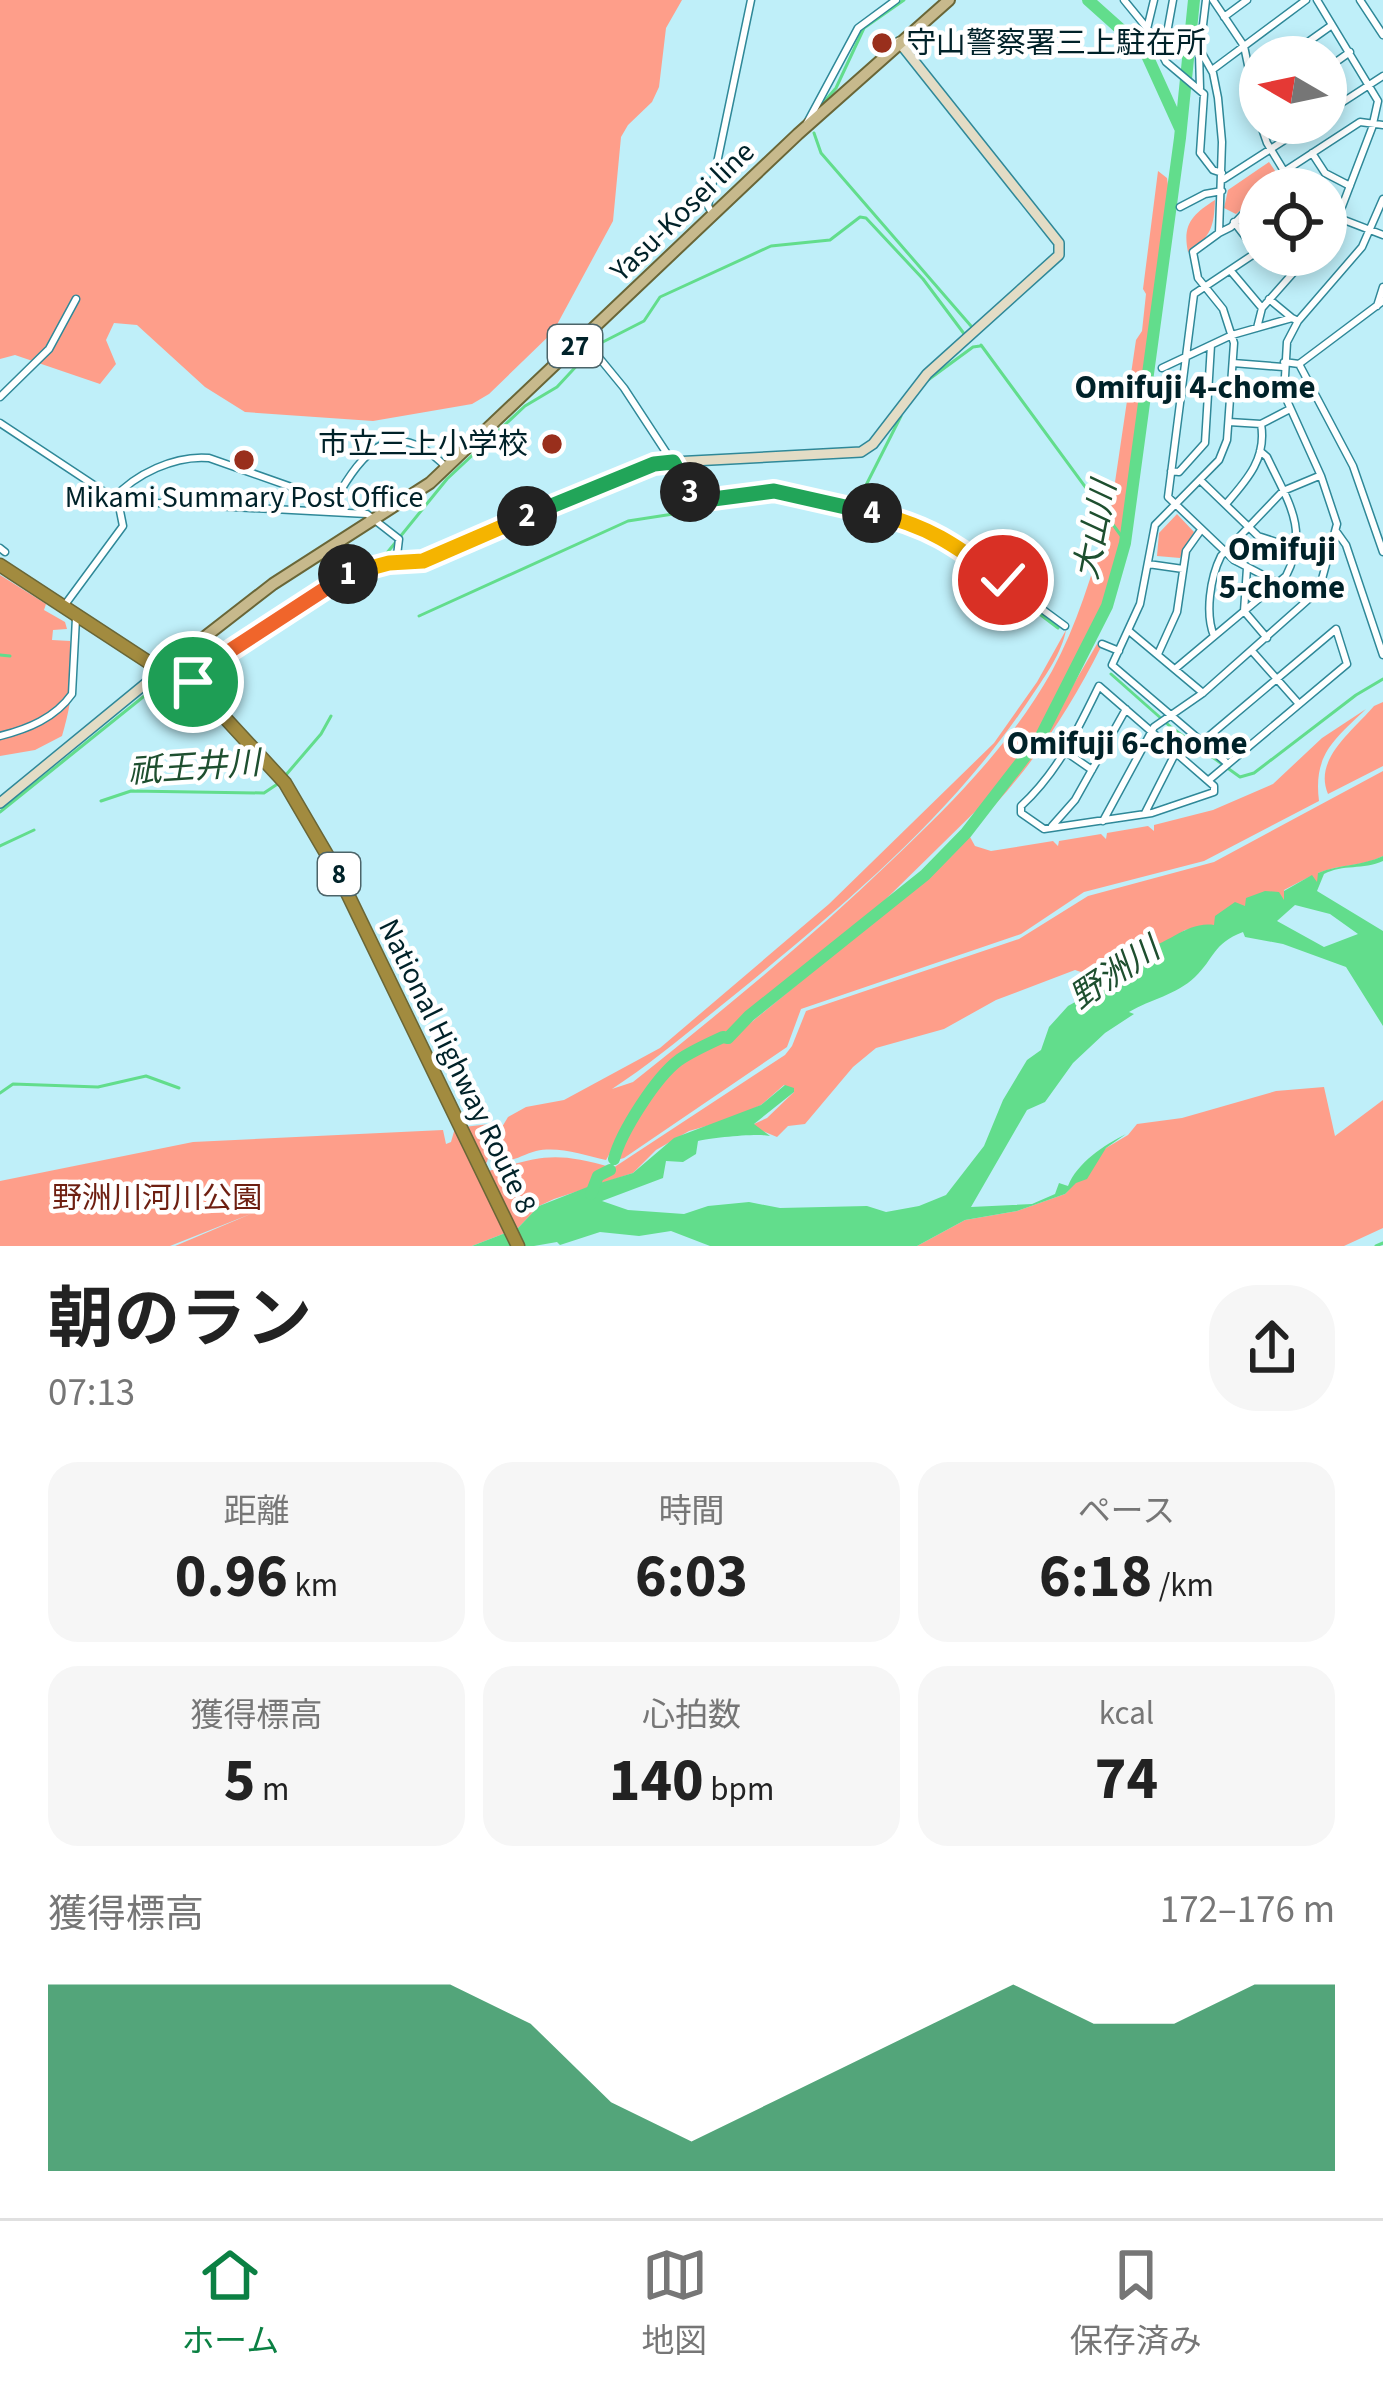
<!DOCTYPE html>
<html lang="ja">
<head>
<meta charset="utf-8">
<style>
  :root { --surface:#fff; --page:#f6f6f6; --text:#222; --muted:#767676; --line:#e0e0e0; --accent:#0b8043 }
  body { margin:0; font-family:"Source Sans 3","Noto Sans JP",sans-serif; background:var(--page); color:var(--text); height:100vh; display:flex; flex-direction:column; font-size:45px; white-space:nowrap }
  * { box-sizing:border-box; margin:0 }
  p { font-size:39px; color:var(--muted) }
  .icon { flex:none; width:66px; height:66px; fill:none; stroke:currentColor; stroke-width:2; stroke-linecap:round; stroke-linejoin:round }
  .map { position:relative; height:1246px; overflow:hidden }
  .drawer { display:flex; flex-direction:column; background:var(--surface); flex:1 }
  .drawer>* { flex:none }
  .needle { width:78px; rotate:279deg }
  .controls { position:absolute; left:1239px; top:36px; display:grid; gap:24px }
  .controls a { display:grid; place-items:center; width:108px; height:108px; border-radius:50%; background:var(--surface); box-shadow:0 6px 18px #0003; font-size:60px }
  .pin { position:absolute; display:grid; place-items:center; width:102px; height:102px; color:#fff; margin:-51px; border:6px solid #fff; border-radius:50%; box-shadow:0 3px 12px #0007 }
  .km { position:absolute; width:60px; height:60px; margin:-30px; border-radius:50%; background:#222; color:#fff; font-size:33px; line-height:60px; text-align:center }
  .round { display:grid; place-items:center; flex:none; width:126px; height:126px; border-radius:48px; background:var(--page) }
  .overview { display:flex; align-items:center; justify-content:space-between; height:204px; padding:0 48px }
  h1 { font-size:66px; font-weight:700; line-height:90px }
  .metrics { display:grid; grid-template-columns:repeat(3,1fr); gap:18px; height:204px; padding:12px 48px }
  .metrics div { display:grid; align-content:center; border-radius:30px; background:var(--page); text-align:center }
  .metrics b { font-size:60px; font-weight:700 }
  .metrics small { font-size:33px; font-weight:400 }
  .metrics p { font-size:33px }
  .chart { height:336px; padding:24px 48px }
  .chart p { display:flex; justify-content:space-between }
  .chart svg { width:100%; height:216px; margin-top:12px; fill:var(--accent); opacity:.7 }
  .tab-bar { display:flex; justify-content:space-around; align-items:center; height:168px; border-top:3px solid var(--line); background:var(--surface); font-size:33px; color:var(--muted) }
  .tab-bar a { display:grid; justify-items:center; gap:6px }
  .tab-bar .active { color:var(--accent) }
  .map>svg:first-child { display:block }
  .green { fill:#fe9e8a }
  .water { fill:#62dd8c; fill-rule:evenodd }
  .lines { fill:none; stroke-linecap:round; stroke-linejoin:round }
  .stream { stroke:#62dd8c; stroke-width:3 }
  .river { stroke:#62dd8c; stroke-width:12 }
  .street-casing { stroke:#2f8898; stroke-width:9 }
  .secondary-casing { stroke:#2f8898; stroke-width:12 }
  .primary-casing { stroke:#696637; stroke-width:14 }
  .highway-casing { stroke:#696637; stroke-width:15 }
  .street { stroke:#fff; stroke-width:6 }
  .secondary { stroke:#e3dcc5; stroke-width:9 }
  .primary { stroke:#c7b98c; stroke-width:10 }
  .highway { stroke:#a28b3f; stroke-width:12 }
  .split-1-casing { stroke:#fff; stroke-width:24 }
  .split-2-casing { stroke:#fff; stroke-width:24 }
  .split-3-casing { stroke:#fff; stroke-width:24 }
  .split-4-casing { stroke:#fff; stroke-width:24 }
  .split-5-casing { stroke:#fff; stroke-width:24 }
  .split-1 { stroke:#f0652b; stroke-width:15 }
  .split-2 { stroke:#f5b400; stroke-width:15 }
  .split-3 { stroke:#22a559; stroke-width:15 }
  .split-4 { stroke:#22a559; stroke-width:15 }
  .split-5 { stroke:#f5b400; stroke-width:15 }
  .poi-dot { fill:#992f1c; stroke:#fff; stroke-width:4.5 }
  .labels { text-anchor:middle; stroke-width:9; stroke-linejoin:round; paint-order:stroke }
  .shield { fill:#fff; stroke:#4c6469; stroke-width:3 }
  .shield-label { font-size:27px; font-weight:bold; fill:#002229 }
  .poi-label { font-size:30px; fill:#002229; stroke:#fff; text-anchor:start }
  .street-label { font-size:30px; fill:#002229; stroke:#fff }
  .park-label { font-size:30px; fill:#6e1f11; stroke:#fff }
  .neighbourhood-label { font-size:33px; font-weight:bold; fill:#002229; stroke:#fff }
  .water-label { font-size:33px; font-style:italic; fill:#1e4f2f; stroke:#fff }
</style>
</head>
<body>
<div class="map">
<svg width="1383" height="1246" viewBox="0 0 1383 1246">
  <rect width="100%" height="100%" fill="#bfeff9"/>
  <path class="green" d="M0 0H682L666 28 659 87 652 102 628 125 621 137 613 221 553 332 489 394 472 404 373 421 245 412 205 387 137 325 114 323 106 340 116 364 100 384 15 355 0 359Z
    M1269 162 1280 178 1279 184 1260 189V194L1236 214 1224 208 1228 190Z
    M1158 171 1167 178 1172 214 1129 536 1103 622 1082 666 1055 713 992 795 836 948 731 1039 863 930 1005 789 1036 749 1097 644 1101 647C1067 715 1026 775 972 829L970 837 975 846 991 851 1053 841 1058 846 1059 841 1101 834 1106 839 1107 833 1148 826 1154 831V825L1213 810 1273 784 1322 738 1366 709C1335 739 1313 754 1319 801L1204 861 1084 892 1021 934 801 1009 787 1047 624 1158 617 1160 621 1149 613 1148 606 1160C584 1155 558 1146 536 1151 521 1155 513 1163 497 1160L499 1132 508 1117 526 1107 564 1100 660 1048 829 904 994 743 1037 682 1066 630C1062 652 1046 675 1033 694 958 809 848 902 743 988 700 1022 658 1059 612 1089L633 1082C722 1011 810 939 892 860 952 803 1011 744 1052 671 1077 625 1092 574 1107 524L1102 513 1110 516 1136 340 1142 331 1146 294 1143 289Z
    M1215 200C1214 227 1211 237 1188 252 1182 224 1193 214 1215 200Z
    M1177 514 1194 532 1180 558 1157 556 1159 533Z
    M0 575 46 604 44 610 65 622 67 629 53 630 52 640 70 641C75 676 72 702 62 736L35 750 0 756Z
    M1383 702V766L1328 794C1313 759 1353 731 1374 706Z
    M1383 771V856C1362 867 1340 864 1318 873V884L1311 876 1284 890 1285 900 1246 907 1215 926 1185 930 1159 947 1136 948 1090 975 1075 970 996 1000 944 1029 876 1048 853 1067 805 1124 788 1126 777 1137 755 1128 754 1124 767 1118 794 1092 784 1085 761 1105 735 1118 689 1131 656 1150 633 1173 554 1199 539 1206 518 1228 472 1246H175L253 1213 170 1246H0V1181L193 1142 443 1130 446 1144 451 1142 455 1128 490 1124 495 1130 487 1162 477 1174C539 1158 549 1149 613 1168L785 1055 792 1046 806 1011 1019 939 1088 896 1214 862Z
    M1324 1087 1335 1136 1383 1100V1228L1344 1246H917L965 1220 1017 1211 1065 1194 1106 1148 1128 1135 1137 1124 1182 1118 1276 1091Z"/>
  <path class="water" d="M1383 856V861C1363 870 1343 864 1324 874L1317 891 1383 931V1026L1346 967 1283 944 1245 937 1243 932C1212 944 1215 958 1195 977 1176 995 1151 999 1129 1012L1134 1014 1105 1033 1073 1063 1045 1102 1027 1110 971 1207 1032 1204 1055 1194 1059 1183 1068 1186C1077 1163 1104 1145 1126 1134L1106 1148 1087 1179 1076 1183 1065 1194 1017 1211 965 1220 917 1246H710L671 1231 639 1236 600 1232 560 1245 557 1242 534 1246H472L518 1228 539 1206 595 1184 603 1169 607 1171 600 1183 633 1173 674 1138 761 1105 785 1085 794 1088V1092L754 1124 770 1136C757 1133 711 1138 698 1141L696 1154 683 1162 666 1161 663 1178 602 1201 628 1210 684 1214 708 1206 749 1202 780 1208 867 1206 886 1212 919 1206 946 1195 984 1146 1003 1100 1027 1060 1041 1050 1049 1027 1068 1006 1145 963 1144 959 1135 960 1141 950C1168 945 1187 921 1214 925L1215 916 1235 902 1245 906 1246 898 1265 891 1279 892 1284 900V891L1312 875 1317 882 1318 873C1340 864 1362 866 1383 856ZM1295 905 1330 914 1358 934 1324 947 1277 921Z"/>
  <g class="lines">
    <path class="stream" d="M824 102 836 88 864 28 904 0
      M814 133 821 153 971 326
      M981 345 1125 541
      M928 380 973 347 980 346
      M854 509 901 416
      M419 616 628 521 770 499 893 524 925 535 979 568 1058 628
      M0 655 10 656
      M1111 674 1172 728 1240 777 1254 773 1356 695 1383 679
      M187 678 200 664 349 567 382 559 447 479 525 406 557 387 595 346 644 321 660 297 771 246 830 240 860 217 866 218 923 279 965 335
      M285 776 321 734 331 716
      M101 801 131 791 264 793 279 783
      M0 812 148 693 177 690
      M0 846 34 830
      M0 1093 13 1084 98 1087 146 1076 179 1088
      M1376 1246 1383 1243"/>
    <path class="river" d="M1088 0 1145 51 1180 128
      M614 1159C621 1132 656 1077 679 1060 692 1051 708 1044 723 1037L728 1038 749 1016 925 875 966 833 1041 736 1107 606 1125 543 1180 138 1194 0
      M591 1194 598 1176 610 1170"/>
    <g class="street-casing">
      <path id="street" d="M1124 0 1151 33 1166 62 1204 94 1200 153 1213 170 1222 173
        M1206 0 1200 50 1213 73 1218 98 1222 142 1219 233 1193 252 1198 278 1223 309 1234 343 1227 440 1219 460 1155 525 1140 604 1112 665 1228 764
        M1213 0 1244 46 1260 123
        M1317 0 1378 101 1372 128 1335 225 1326 236
        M1360 0 1383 35
        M1224 17 1247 0
        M1147 29 1154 0
        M1199 53 1200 88
        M1163 55 1173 0
        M1287 57 1332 25
        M1326 69 1350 52
        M1212 70 1306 0
        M1326 113 1383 76
        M807 123 858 28 896 0
        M1260 123 1267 143 1295 189
        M1312 153 1325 173 1350 186
        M1285 171 1360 122 1383 125
        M1224 179 1311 123
        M1272 189 1289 179
        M1180 207 1205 194 1222 191
        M712 213 708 206 751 0
        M1326 213 1383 235
        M1234 222 1260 256 1294 272
        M1219 233 1231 227 1260 196
        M1257 252 1194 294 1168 497 1234 560 1278 583
        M1230 270 1262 308
        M1269 299 1292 318
        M1377 306 1383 287
        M1257 328 1262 308 1309 255
        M583 338 624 388 698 501 774 491 910 521 944 537 1065 626
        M1284 362 1299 364 1383 301
        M1233 363 1283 367
        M1299 364 1353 466 1383 552
        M1162 368 1232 335 1292 318 1298 321
        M0 397 49 349 76 299
        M1229 422 1261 424 1290 409
        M0 423 118 501 367 514 399 539 396 564
        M1171 471 1179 472 1205 443 1211 345
        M1200 480 1258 536 1328 559
        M113 499C135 474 175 455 209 458L334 502
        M334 502C364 449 394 414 447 468
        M1226 504C1247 480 1267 458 1261 424
        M1336 531 1346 545 1383 655
        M0 548 5 552
        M1148 564 1183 569
        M1247 568 1244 611 1267 638
        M64 606 123 526 118 501
        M1129 631 1203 693
        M1214 636C1205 614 1210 578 1221 556L1283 491 1319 476
        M1102 644 1119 651
        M1252 651 1299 704
        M1158 654 1177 612 1186 551 1201 530
        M1175 669 1286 576C1310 529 1287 500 1267 457L1260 451
        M1099 686 1214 786V792L1152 813 1044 829 1021 813V806C1058 772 1077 731 1099 686Z
        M188 688 202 669 352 571 423 561 654 464 671 462
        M0 736C28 729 55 718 72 694L76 618
        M1202 742 1336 629 1347 664 1209 780
        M1066 752 1092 770
        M1145 813 1176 752
        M1103 821 1154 727 1203 693 1319 590 1337 524 1321 476 1284 394 1287 342 1298 321 1362 247 1383 199
        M1052 826 1075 800 1126 709"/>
    </g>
    <g class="secondary-casing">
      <path id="secondary" d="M673 462 861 452 873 444 927 374 1059 255V243L899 42
        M0 803 161 671"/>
    </g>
    <g class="primary-casing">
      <path id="primary" d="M161 671 273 584 430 483 798 134 949 0"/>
    </g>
    <g class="highway-casing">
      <path id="highway" d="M0 565 188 688 226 719 285 783 337 872 518 1246"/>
    </g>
    <use href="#street" class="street"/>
    <use href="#secondary" class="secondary"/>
    <use href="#primary" class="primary"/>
    <use href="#highway" class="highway"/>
  </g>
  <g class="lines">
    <g class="split-1-casing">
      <path id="split-1" d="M193 682 202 669 348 574"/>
    </g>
    <g class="split-2-casing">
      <path id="split-2" d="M348 574 389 563 423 561 527 516"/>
    </g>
    <g class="split-3-casing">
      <path id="split-3" d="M527 516 654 464 673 462 690 492"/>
    </g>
    <g class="split-4-casing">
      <path id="split-4" d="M690 492 698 501 774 491 872 513"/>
    </g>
    <g class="split-5-casing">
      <path id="split-5" d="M872 513C929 525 958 547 1003 580"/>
    </g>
    <use href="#split-1" class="split-1"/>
    <use href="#split-2" class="split-2"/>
    <use href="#split-3" class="split-3"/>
    <use href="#split-4" class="split-4"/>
    <use href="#split-5" class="split-5"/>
  </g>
  <g class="poi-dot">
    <circle cx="882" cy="43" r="12"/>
    <circle cx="552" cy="444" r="12"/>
    <circle cx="244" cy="460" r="12"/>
  </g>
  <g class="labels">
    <g class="shield">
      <rect x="548" y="325" width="54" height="42" rx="9"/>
      <rect x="318" y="853" width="42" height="42" rx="9"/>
    </g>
    <g class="shield-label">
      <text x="575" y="355">27</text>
      <text x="339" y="883">8</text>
    </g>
    <g class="poi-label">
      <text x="906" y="53">守山警察署三上駐在所</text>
      <text x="528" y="454" text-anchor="end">市立三上小学校</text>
      <text x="244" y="507" text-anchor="middle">Mikami Summary Post Office</text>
    </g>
    <g class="street-label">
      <text transform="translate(682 211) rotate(-44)" y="10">Yasu-Kosei line</text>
      <text transform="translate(458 1066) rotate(64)" y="10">National Highway Route 8</text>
    </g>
    <g class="park-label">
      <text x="157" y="1208">野洲川河川公園</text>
    </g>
    <g class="neighbourhood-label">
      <text x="1195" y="398">Omifuji 4-chome</text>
      <text x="1282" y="560">Omifuji<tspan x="1282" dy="38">5-chome</tspan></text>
      <text x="1127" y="754">Omifuji 6-chome</text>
    </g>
    <g class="water-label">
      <text transform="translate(1094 530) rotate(-79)" y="12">大山川</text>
      <text transform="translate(194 766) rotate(-4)" y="12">祇王井川</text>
      <text transform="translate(1114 972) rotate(-34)" y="12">野洲川</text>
    </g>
  </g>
</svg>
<div class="controls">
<a><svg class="needle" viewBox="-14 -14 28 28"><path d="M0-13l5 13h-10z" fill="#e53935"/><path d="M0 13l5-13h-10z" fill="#767676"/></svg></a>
<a><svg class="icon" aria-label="locate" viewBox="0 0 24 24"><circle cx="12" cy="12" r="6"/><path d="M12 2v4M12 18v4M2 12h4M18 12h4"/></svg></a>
</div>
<div class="pin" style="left:193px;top:682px;background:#1e9e55"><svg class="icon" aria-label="arrive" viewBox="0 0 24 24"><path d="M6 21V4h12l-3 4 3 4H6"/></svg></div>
<div class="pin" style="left:1003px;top:580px;background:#d93025"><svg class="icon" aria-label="check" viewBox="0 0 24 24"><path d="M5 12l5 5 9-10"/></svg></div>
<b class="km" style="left:348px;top:574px">1</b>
<b class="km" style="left:527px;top:516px">2</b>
<b class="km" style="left:690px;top:492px">3</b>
<b class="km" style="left:872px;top:513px">4</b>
</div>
<section class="drawer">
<div class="overview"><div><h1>朝のラン</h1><p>07:13</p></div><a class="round"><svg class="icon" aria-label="share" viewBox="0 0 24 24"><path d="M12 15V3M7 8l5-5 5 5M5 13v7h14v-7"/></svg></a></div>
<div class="metrics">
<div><p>距離</p><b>0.96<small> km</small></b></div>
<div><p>時間</p><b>6:03</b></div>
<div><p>ペース</p><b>6:18<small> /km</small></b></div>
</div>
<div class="metrics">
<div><p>獲得標高</p><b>5<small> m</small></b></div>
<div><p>心拍数</p><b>140<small> bpm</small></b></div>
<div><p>kcal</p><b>74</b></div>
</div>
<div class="chart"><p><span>獲得標高</span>172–176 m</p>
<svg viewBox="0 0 160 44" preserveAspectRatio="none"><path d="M0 44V6L10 6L20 6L30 6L40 6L50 6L60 14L70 30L80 38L90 30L100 22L110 14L120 6L130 14L140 14L150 6L160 6V44z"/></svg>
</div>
</section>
<nav class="tab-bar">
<a class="active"><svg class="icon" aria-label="home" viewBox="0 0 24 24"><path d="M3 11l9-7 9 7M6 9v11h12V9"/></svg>ホーム</a>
<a><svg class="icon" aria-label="map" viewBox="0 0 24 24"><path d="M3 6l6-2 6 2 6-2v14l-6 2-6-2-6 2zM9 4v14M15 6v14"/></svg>地図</a>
<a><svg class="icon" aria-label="saved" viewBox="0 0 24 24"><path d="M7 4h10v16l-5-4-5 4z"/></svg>保存済み</a>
</nav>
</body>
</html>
